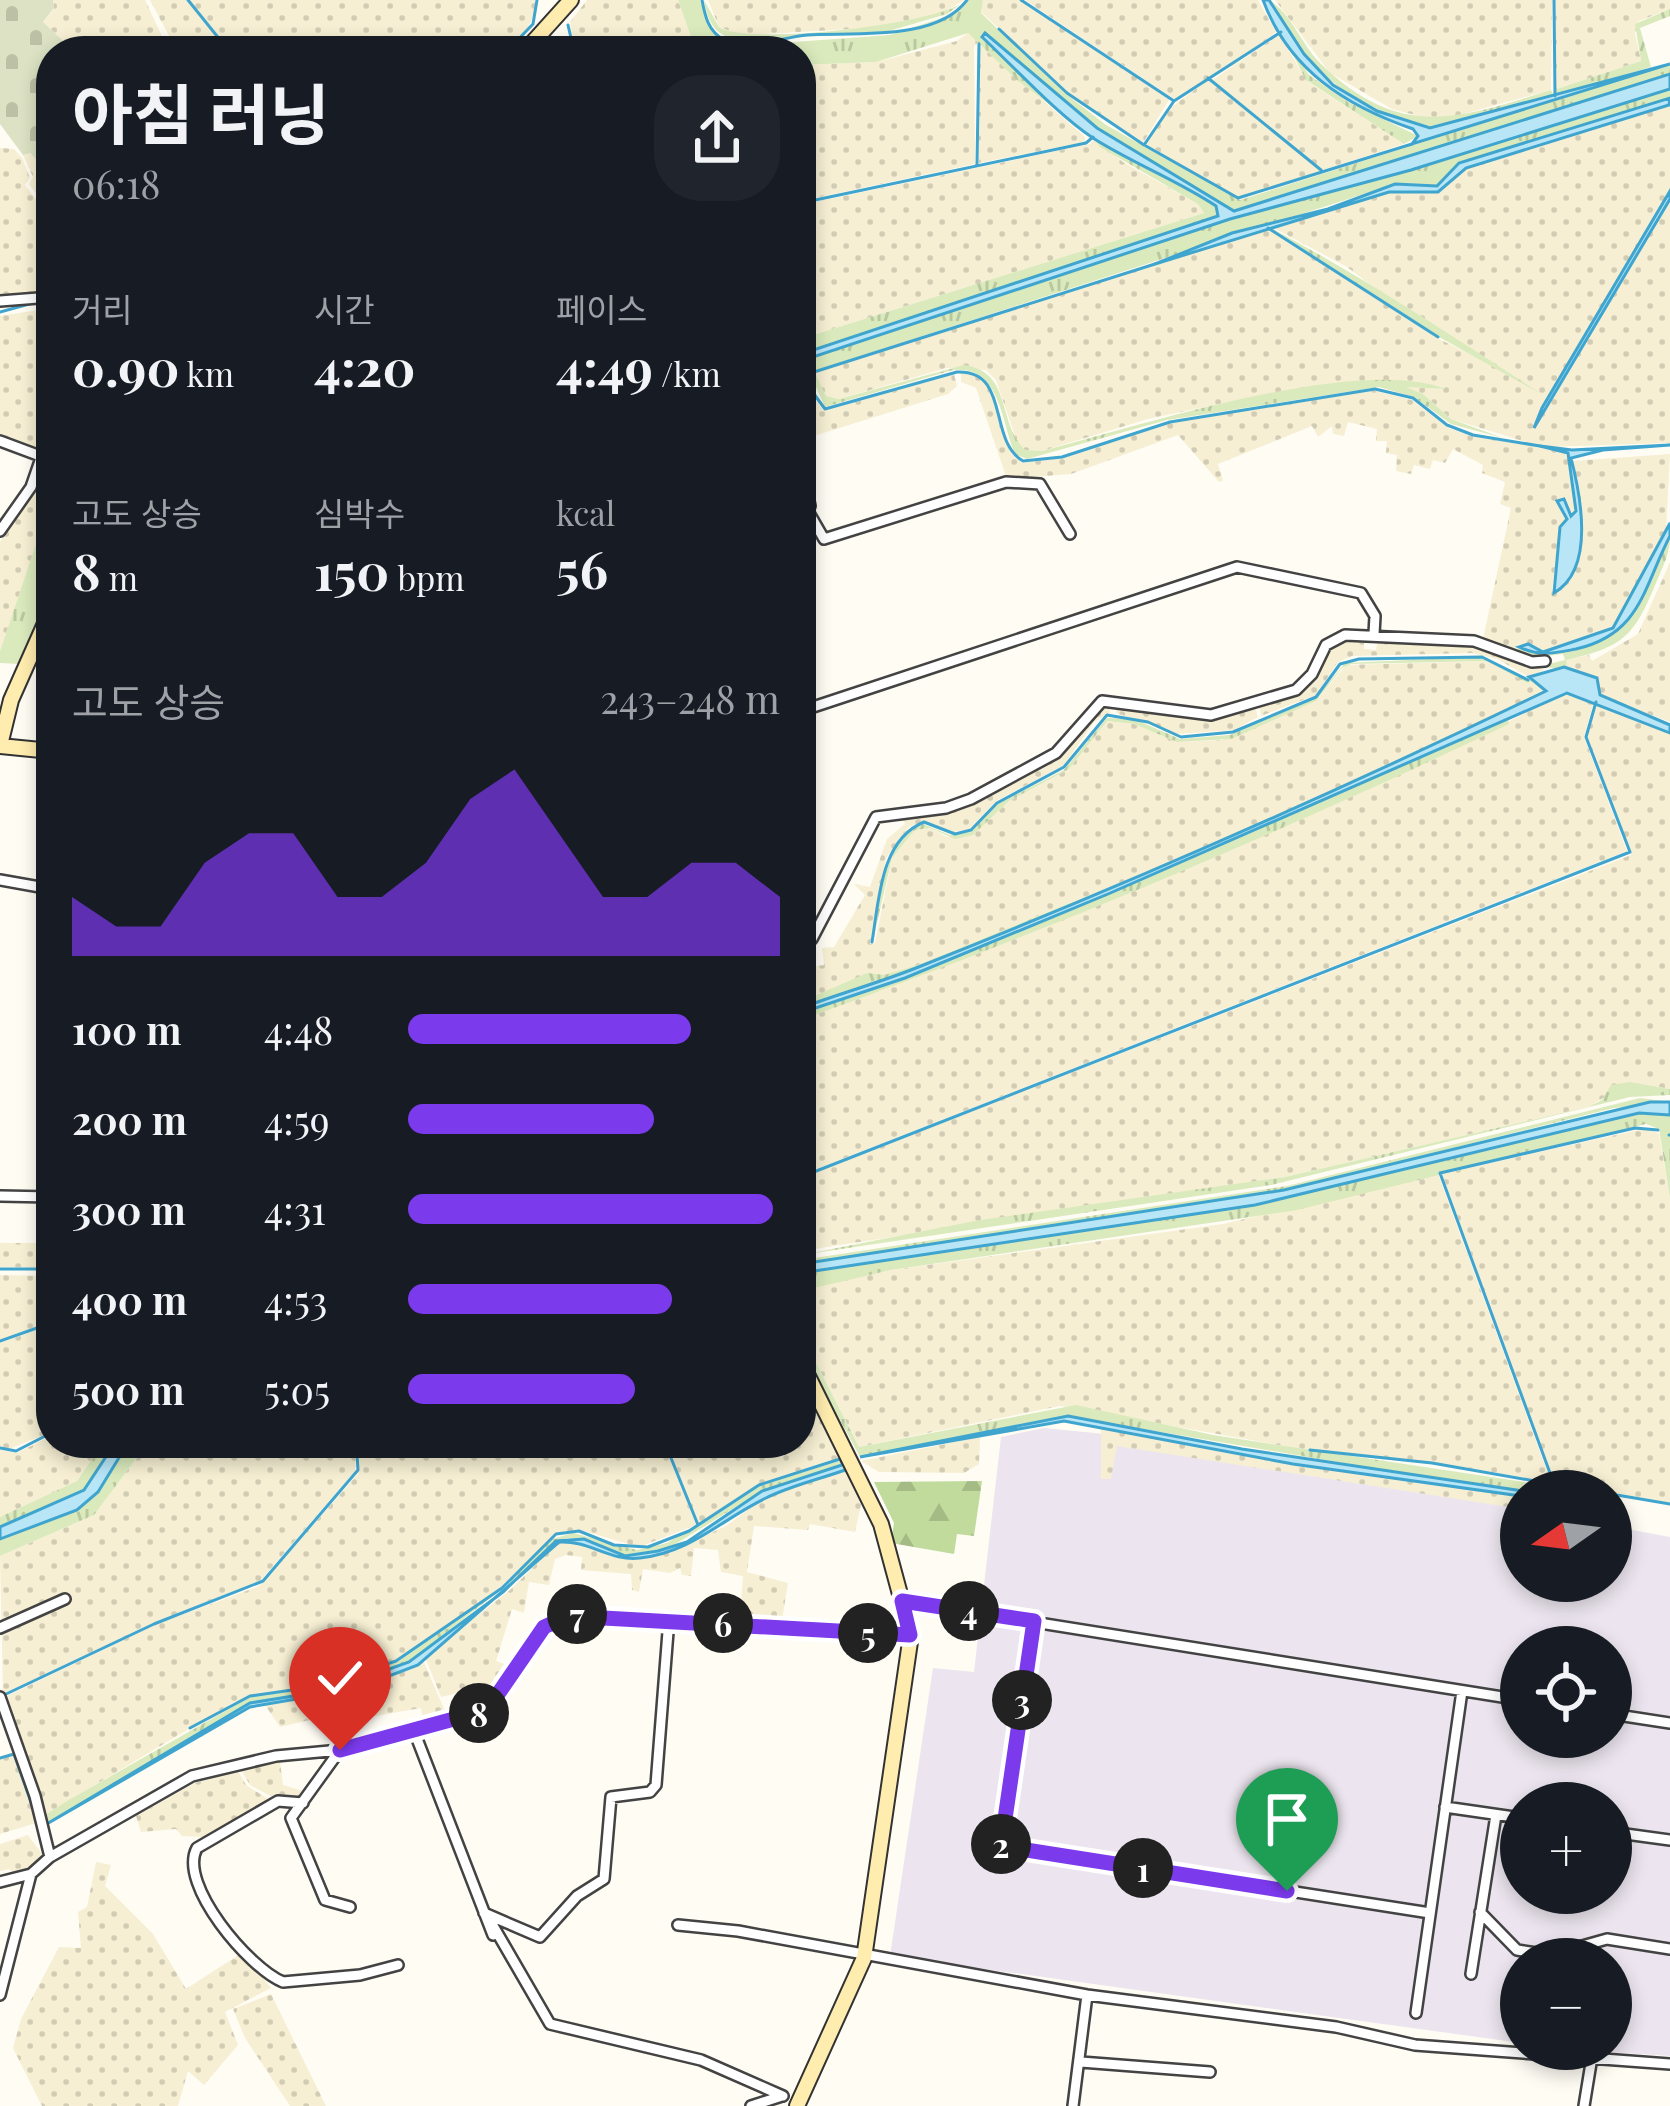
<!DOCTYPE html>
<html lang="ko">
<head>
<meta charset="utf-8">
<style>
  :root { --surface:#171b24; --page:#20242c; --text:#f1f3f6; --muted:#9ea1a6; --accent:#7c3aed }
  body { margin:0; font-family:"Playfair Display","Noto Sans KR",serif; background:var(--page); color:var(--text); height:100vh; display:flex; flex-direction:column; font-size:45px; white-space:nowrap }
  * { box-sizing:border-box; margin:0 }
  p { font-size:39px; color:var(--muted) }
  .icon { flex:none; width:66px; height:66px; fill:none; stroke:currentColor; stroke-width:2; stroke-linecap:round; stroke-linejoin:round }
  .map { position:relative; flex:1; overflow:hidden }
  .drawer { position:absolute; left:36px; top:36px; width:780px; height:1422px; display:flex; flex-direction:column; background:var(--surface); border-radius:48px; box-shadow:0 6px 18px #0003 }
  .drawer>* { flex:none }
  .needle { width:78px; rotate:256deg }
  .fabs { position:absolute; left:1500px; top:1470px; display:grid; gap:24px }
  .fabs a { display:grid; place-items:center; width:132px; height:132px; border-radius:50%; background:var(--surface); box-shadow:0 6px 18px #0003; font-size:60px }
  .pin { position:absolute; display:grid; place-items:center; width:102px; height:102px; color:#fff; margin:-123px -51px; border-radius:50% 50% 50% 0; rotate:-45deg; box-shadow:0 0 12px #0007 }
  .pin .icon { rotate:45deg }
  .km { position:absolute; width:60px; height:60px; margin:-30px; border-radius:50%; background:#222; color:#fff; font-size:33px; line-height:60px; text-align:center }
  .round { display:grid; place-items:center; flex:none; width:126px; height:126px; border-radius:48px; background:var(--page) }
  .summary { display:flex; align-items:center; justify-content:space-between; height:204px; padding:0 36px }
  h1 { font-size:66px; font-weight:700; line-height:90px }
  .metrics { display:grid; grid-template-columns:repeat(3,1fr); gap:18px; height:204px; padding:12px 36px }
  .metrics div { display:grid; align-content:center }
  .metrics b { font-size:51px; font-weight:700 }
  .metrics small { font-size:33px; font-weight:400 }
  .metrics p { font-size:33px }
  .chart { height:336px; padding:24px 36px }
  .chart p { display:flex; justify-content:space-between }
  .chart svg { width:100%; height:216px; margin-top:12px; fill:var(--accent); opacity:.7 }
  ul { padding:0 36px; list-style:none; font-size:39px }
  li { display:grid; grid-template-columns:192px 144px 1fr; align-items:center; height:90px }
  li i { height:30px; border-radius:15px; background:var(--accent) }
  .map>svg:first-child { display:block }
  .industrial { fill:#ece5ef; fill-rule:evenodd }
  .farmland { fill:url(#farmland-dots) }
  .grass { fill:url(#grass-tufts) }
  .forest { fill:url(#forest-firs) }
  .cemetery { fill:url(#cemetery-stones) }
  .water { fill:#b8e6f7; stroke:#3fa5ce; stroke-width:3 }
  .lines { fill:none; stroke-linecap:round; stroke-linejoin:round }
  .stream { stroke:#3fa5ce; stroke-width:3 }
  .street-casing { stroke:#434343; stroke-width:14 }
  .secondary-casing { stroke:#323232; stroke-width:18 }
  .street { stroke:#fff; stroke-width:9 }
  .secondary { stroke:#ffedaf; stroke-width:14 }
  .route-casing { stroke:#fff; stroke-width:24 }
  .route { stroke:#7c3aed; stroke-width:15 }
</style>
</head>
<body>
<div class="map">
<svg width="1670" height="2106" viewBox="0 0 1670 2106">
  <defs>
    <pattern id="farmland-dots" width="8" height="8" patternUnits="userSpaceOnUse" patternTransform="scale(3)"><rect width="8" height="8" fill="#f6efd3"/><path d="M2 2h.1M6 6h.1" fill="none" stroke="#d2ccb4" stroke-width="1.8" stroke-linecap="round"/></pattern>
    <pattern id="grass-tufts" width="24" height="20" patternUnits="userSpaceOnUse" patternTransform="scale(3)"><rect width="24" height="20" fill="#daeabc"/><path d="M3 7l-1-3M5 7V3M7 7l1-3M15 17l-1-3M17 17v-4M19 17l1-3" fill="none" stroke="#bac8a1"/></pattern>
    <pattern id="forest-firs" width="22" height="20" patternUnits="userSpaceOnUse" patternTransform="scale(3)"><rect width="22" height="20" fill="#c0db9c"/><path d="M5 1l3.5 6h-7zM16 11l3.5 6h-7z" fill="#a4bb85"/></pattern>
    <pattern id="cemetery-stones" width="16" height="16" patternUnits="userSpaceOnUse" patternTransform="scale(3)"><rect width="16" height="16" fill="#dce2c3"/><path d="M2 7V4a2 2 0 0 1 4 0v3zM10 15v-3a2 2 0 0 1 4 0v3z" fill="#bcc1a6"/></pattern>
  </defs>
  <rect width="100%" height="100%" fill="#fffcf4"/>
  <path class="industrial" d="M1044 1428 1115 1435 1521 1509V1581H1611V1526L1670 1537V2056L1561 2049H1611V1959H1521V2043L890 1956 933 1668 974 1672 1001 1437ZM1521 1647H1611V1737H1521ZM1521 1803H1611V1893H1521Z"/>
  <path class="farmland" d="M53 0H145L169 51H74L43 22 54 9Z
    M150 0H186L228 51H177Z
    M189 0H535L536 7 528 28 502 51H231Z
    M587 0H678L696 51H575L570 22Z
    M708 0H964L939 15 888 27 742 35 719 27Z
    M983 0H1019L1170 98 1143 143 1068 92 981 12Z
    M1025 0H1258L1276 32 1234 65 1174 99Z
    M1275 0H1552L1551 90 1438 121 1392 109 1330 73Z
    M1555 0H1670V9L1639 21 1635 33 1641 61 1554 90Z
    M968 33 979 41 974 47 975 164 801 201V65L876 62 957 41Z
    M1279 35 1308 82 1404 144 1323 170 1211 81Z
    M981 46 1085 137V142L979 163 977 49Z
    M1208 80 1310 159 1321 172 1237 197 1146 144 1165 112Z
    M1670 104V191L1542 408 1536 427 1670 199V443L1545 447 1568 453 1576 512 1560 527 1552 591 1577 561 1581 518 1572 461 1670 454 1666 531 1621 621 1579 644 1542 652 1519 644 1517 651 1483 639 1511 508 1500 504 1505 482 1482 473 1483 465 1453 449 1445 463 1433 460 1430 469 1414 465 1411 474 1396 471 1397 455 1386 453 1387 441H1376L1377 429 1348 422 1344 436 1333 434 1332 426 1318 437 1312 426 1218 464 1223 481 1219 482 1178 435 1071 474 1007 479 976 388 961 382V373L977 375 990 387 1011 453 1022 463 1063 458 1160 425 1234 410 1371 390 1412 400 1448 428 1471 436 1542 447 1451 419 1423 394 1398 386 1445 389 1437 386 1405 381 1257 396 1148 419 1042 451 1025 450 1017 442 996 380 986 370 947 368 839 399 826 396 819 386 815 373 844 363 1267 228 1437 338 1512 375 1409 314 1347 267 1272 227 1390 192 1433 193 1466 168Z
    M1094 139 1123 162 1198 204 1204 213 813 335 801 205 1090 144Z
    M0 148 14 149 22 158 30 178 25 185 51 219V293L19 292 0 298Z
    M51 152V214L29 184 33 177 23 155 30 153 40 164Z
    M51 308 47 442 51 436V456L0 434V316Z
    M808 359 812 395 824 411 954 374 957 386 948 394 801 440V361Z
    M48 462 51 528 36 545 0 651V542Z
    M1670 562V722L1599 695 1568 671 1565 660 1589 655 1592 661 1638 634Z
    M1364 638V649L1376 650 1378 639 1473 645 1544 670 1529 677 1497 659 1472 653 1352 656 1338 662 1316 695 1261 716 1259 705 1307 688 1334 645Z
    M1487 661 1527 683 1538 680 1547 691 1232 837 918 965 801 1002V968L824 965 822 948 834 947 865 895 854 884 870 887 887 839 905 824 900 813 941 811 1064 751 1102 706 1109 704 1110 713 1094 722 1064 765 998 800 969 829 951 832 925 821 909 827 886 858 870 944 875 943 892 858 915 830 930 828 947 837 973 835 1009 801 1069 769 1106 721 1134 724 1177 742 1222 740 1316 701 1346 665Z
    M1567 692 1594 701 1584 737 1627 851 801 1175V1020L1169 874 1441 756Z
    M1598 702 1670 733V1089L1630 1082 1588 1107 1285 1177 801 1251V1178L1631 855 1587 736Z
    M1116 704 1195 719 1255 706 1258 717 1234 730 1177 734 1116 713Z
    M1647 1128 1659 1134 1670 1199V1503L1554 1482 1442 1174Z
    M1438 1174 1551 1482 1433 1462 1307 1450 1060 1406 859 1447 801 1333 803 1289 891 1270 1223 1224Z
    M0 1243H51V1268L0 1267Z
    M0 1275 51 1276V1321L0 1340Z
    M51 1325V1432L7 1450 0 1447V1343Z
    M801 1382 839 1458 758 1484 698 1524 667 1443H801Z
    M1101 1428 1293 1464 1521 1496V1509L1117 1446 1111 1479H1101Z
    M51 1436V1443H103L77 1481 0 1517V1450L17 1453Z
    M980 1437 979 1464 964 1473 879 1472 861 1461Z
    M148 1443H369L356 1452 355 1471 260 1581 153 1623 3 1694 0 1556 94 1515Z
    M379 1443H664L696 1525 639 1547 584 1531 558 1532 496 1591 397 1659 318 1685 234 1702 43 1816 7 1696 155 1625 259 1586 358 1474 359 1454Z
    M846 1470 861 1505 855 1532 810 1524 808 1530 754 1526 747 1572 788 1583 782 1620 740 1617 743 1576 721 1572 718 1550 694 1548 691 1576 682 1575 680 1568 670 1573 643 1569 639 1592 632 1590 631 1574 581 1570 582 1557 566 1555 555 1559 549 1585 529 1582 524 1613 512 1609 496 1661 513 1667 491 1699 477 1708 471 1690 441 1697 425 1657 510 1590 559 1542 588 1544 627 1559 665 1554 726 1526 764 1498Z
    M423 1660 448 1718 424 1724 421 1708 364 1718 359 1708 280 1727 265 1705 355 1689Z
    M13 1755 36 1823 0 1834V1759Z
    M280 1761 283 1785 306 1792 300 1798 276 1799 250 1785 241 1770Z
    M238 1771 246 1785 271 1801 205 1837 182 1836 176 1829 141 1832 136 1816 195 1783Z
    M28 1835 45 1858 13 1876 10 1869 0 1871V1844Z
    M96 1862 111 1865 105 1886 153 1934 186 1989 243 1952 271 1988 225 2012 238 2045 204 2085 188 2071 178 2106H42L13 2048 21 2019 59 1947 81 1948 78 1912 87 1907Z
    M271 1994 326 2106H290L245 2038 233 2009Z"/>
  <path class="grass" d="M678 0H700L713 33 738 46 890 35 954 14 969 0H983L981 13 1066 94 1106 125 1240 200 1670 64V74L1234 211 1097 128 983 37 1091 136 1017 80 968 33 876 62 801 65V51H696Z
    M704 0 719 27C748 46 929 25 962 3L947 14 889 31 745 41C718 38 708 26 704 0Z
    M1269 0C1291 13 1301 44 1320 63 1399 140 1456 120 1551 90L1554 97C1517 108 1473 128 1434 128 1368 128 1295 56 1269 0Z
    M1670 9V16L1640 28 1651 67 1556 96 1554 90 1641 61 1635 24Z
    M1282 33 1309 75 1348 102 1418 136 1404 144 1306 80Z
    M1670 89V98L1478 157 1437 186 1395 184 811 372 808 359 1230 219 1411 170Z
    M1098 138 1216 205 1218 217 801 354V347L815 344 813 335 1204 213 1198 204 1100 147 1094 139Z
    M1269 227C1360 275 1453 336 1541 394L1439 337Z
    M964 365C1013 372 996 421 1025 450L1042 451C1137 427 1357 354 1446 389L1406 387 1423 394 1451 419 1503 438 1451 424 1414 397 1379 387 1167 420 1027 459 1015 454C1001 420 1000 365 953 370L825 407 811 376 815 373 826 396 839 399Z
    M51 528V600L6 698H3L19 664 0 663V651L36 544Z
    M1670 536C1670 554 1663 566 1656 583 1634 636 1624 647 1566 660L1568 671 1541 666 1565 660 1563 654 1537 657 1517 651 1519 647C1540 657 1554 653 1576 648 1640 635 1643 588 1670 536Z
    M1475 657C1498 660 1515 682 1538 680L1527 683 1487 661 1351 664 1342 668 1316 701 1231 739 1177 742 1134 724 1107 721 1069 769 1009 801 973 835 955 839 930 828 915 830 892 858 872 944C880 903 881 844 923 824L950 835 970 832 998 804 1064 770 1107 718 1134 719 1180 739 1230 735 1316 698 1345 663Z
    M1508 719 1509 724C1279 834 1040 934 801 1020V1013L905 978 1108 894Z
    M1232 837 921 966 801 1008V1002L867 973 884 975 918 965Z
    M1630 1082 1670 1089V1095L1630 1097 1271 1185 801 1255 980 1220 1285 1177 1588 1107 1602 1100 1611 1085Z
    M1640 1098 1670 1102 1614 1108 1284 1190 801 1264V1260L1287 1186Z
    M1652 1111 1670 1115V1199L1659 1129 1646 1124 1297 1210 891 1270 801 1291V1273L1255 1205Z
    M801 1333 859 1447 1076 1405 1213 1435 1583 1491H1523L1407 1474 1068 1416 860 1457 801 1348Z
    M103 1443H115L84 1490 0 1527V1517L77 1481Z
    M128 1443H148L94 1515 0 1556V1539L77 1510 98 1492Z
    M839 1461 842 1465 762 1491 669 1548 625 1556 591 1540 566 1538 409 1662 331 1690 250 1703 45 1825 43 1816 67 1801 250 1697 320 1687 397 1662 502 1589 549 1540 573 1533 637 1550 667 1543 760 1486Z"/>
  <path class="forest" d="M982 1481 974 1536 957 1534 954 1554 891 1543 894 1523 874 1482Z"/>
  <path class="cemetery" d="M0 0H53L54 8 43 22 74 51H51V152L40 164 30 153 23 155 0 124Z"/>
  <path class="water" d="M1263 0H1269L1304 54 1333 85 1377 111 1430 128 1670 64 1412 144 1418 136 1413 129C1346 106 1289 70 1263 0Z
    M985 33 1097 128 1234 211 1670 74V89L1411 170 1230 219 801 361V354L1218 216 1216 206C1177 180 1130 162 1093 138 1059 116 1013 66 982 37Z
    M1670 98 1669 105 1466 168 1438 192H1389L1155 264 1232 233 1328 209 1395 184 1437 186 1459 163Z
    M1670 191V199L1534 428 1542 408Z
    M1670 445 1603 450 1571 458C1581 497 1595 569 1554 593L1560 527 1567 519 1557 501 1564 499 1571 516 1576 511 1568 453 1540 446 1572 450Z
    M1670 523V536C1643 588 1641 634 1576 649 1555 653 1540 657 1519 647L1528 644 1543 652 1613 628Z
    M1564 667 1597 678 1600 695 1670 725V733L1567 693 1108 894 905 978 801 1013V1008C841 993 882 982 921 966 1133 882 1341 790 1546 691L1529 677Z
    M1650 1102H1670V1115L1639 1113 1255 1205 801 1273V1264L1284 1190Z
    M1068 1416 1242 1449 1523 1491 1521 1496 1293 1464 1064 1421 860 1457Z
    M115 1443H128L98 1492 77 1510 0 1539V1527L84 1490Z
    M848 1463 845 1470C820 1479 790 1486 766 1498 722 1519 692 1552 640 1558 611 1562 589 1540 559 1542L418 1665 355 1689 250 1707 45 1825 250 1703 331 1690 409 1662 503 1592 556 1541 584 1539 625 1556 658 1551 687 1542 762 1491Z"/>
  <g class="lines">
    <path class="stream" d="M188 0 229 51
      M702 0C705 16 708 31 724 40 746 52 783 37 807 35 852 32 936 42 967 0
      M1021 0 1174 101
      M1554 0 1555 96
      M568 25 574 51
      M999 29 1067 93 1144 145 1174 101 1281 32
      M507 51 533 24 537 0
      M1208 78 1321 170
      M1146 146 1238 198 1412 144
      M977 165 979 44
      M801 203 1086 143 1093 137
      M1268 228 1438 337
      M801 244 813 342 801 346
      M1155 264 814 372V394L825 409 957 372C1011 370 987 440 1023 461L1062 457 1170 422 1375 389 1413 398 1447 425 1473 435 1540 446
      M0 312 33 303
      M48 442 51 432
      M872 942C879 901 880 840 924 822L955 834 971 830 997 803 1064 767 1107 715 1148 722 1181 737 1233 732 1316 697 1340 664 1359 659 1482 657 1528 680
      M1669 1135H1670
      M801 1177 1630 852 1586 737 1596 702
      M0 1269H51
      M0 1341 51 1323
      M665 1443 698 1525
      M0 1448 16 1451 51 1433
      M1310 1450 1432 1463 1592 1491
      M1554 1484 1440 1173 1635 1128 1658 1130
      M1611 1494 1670 1504
      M10 1713 4 1695 154 1624 263 1581 358 1470 357 1454 374 1443
      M190 1728 250 1696 320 1686 396 1661 502 1588 556 1534 579 1531 614 1545 648 1547 689 1531 759 1485 840 1459 843 1465
      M0 1758 14 1754 34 1811"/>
    <g class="street-casing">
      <path id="street" d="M0 301 51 297
        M0 441 51 460
        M801 462 810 506 801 520
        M809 513 824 539 1006 482 1040 484 1070 534
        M0 531 31 487 41 458
        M801 711 1237 567 1361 593 1375 616 1374 634
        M0 880 51 889
        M801 949 812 939 876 817 946 808 971 799 1056 753 1102 701 1211 715 1296 690 1312 674 1326 645 1345 635 1474 641 1532 662 1545 661
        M0 1196 51 1197
        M902 1601 1521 1700
        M1033 1621 1001 1846 1430 1913
        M0 1628 65 1599
        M0 1697 35 1796 50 1857
        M1611 1714 1670 1723
        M414 1731 493 1935
        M340 1750 291 1818 325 1900 350 1907
        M303 1803 278 1801 197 1848C177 1884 250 1969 283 1982L360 1975 398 1965
        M1445 1807 1521 1818
        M1611 1832 1670 1840
        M0 1882 31 1874 50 1857 192 1776 276 1756 340 1750 487 1710 544 1627 568 1615 911 1635
        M1480 1912 1517 1950 1550 1955 1607 1939 1670 1949
        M484 1913 540 1937 577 1896 604 1879 611 1797 650 1792 656 1785 669 1619
        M488 1917 550 2024 701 2060 783 2096
        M678 1925 738 1931 1087 1995 1336 2027 1415 2045 1670 2064
        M1471 1974 1496 1815
        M0 1995 31 1874
        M1416 2013 1462 1691
        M1081 2062 1210 2072
        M751 2106 782 2096
        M1073 2106 1087 1995
        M1584 2106 1592 2057"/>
    </g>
    <g class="secondary-casing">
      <path id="secondary" d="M525 51 571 0
        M0 745 11 700 51 610
        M0 746 51 751
        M797 2106 864 1958 911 1635 881 1524 801 1362"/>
    </g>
    <use href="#street" class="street"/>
    <use href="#secondary" class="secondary"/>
  </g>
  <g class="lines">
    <g class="route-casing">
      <path id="route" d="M340 1750 487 1710 544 1627 568 1616 910 1635 902 1601 1034 1621 1001 1846 1287 1891"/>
    </g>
    <use href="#route" class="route"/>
  </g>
</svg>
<div class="fabs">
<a><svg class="needle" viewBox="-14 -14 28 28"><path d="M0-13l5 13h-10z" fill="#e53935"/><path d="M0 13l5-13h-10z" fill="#9ea1a6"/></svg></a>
<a><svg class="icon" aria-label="locate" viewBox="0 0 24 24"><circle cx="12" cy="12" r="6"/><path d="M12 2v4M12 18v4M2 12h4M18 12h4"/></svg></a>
<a>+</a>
<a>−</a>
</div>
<div class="pin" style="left:1287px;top:1891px;background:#1e9e55"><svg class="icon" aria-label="arrive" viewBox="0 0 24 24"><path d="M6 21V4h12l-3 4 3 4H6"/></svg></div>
<div class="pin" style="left:340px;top:1750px;background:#d93025"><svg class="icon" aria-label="check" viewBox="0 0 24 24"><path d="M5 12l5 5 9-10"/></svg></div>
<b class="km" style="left:1143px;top:1868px">1</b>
<b class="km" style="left:1001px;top:1844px">2</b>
<b class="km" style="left:1022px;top:1700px">3</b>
<b class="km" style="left:969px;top:1611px">4</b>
<b class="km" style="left:868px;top:1633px">5</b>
<b class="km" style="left:723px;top:1623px">6</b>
<b class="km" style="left:577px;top:1614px">7</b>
<b class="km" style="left:479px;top:1713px">8</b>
<section class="drawer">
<div class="summary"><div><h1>아침 러닝</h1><p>06:18</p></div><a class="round"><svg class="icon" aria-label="share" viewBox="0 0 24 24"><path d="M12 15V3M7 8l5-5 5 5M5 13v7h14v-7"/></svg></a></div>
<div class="metrics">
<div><p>거리</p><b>0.90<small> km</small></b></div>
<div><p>시간</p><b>4:20</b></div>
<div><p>페이스</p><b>4:49<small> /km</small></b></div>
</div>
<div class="metrics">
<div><p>고도 상승</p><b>8<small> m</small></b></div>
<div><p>심박수</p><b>150<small> bpm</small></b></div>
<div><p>kcal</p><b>56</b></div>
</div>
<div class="chart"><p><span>고도 상승</span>243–248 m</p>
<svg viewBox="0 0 160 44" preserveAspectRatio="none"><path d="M0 44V32L10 38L20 38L30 25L40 19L50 19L60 32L70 32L80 25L90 12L100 6L110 19L120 32L130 32L140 25L150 25L160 32V44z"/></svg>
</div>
<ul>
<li><b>100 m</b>4:48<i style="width:76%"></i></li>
<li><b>200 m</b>4:59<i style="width:66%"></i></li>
<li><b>300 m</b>4:31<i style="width:98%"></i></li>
<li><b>400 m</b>4:53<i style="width:71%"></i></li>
<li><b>500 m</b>5:05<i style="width:61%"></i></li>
</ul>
</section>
</div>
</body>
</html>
